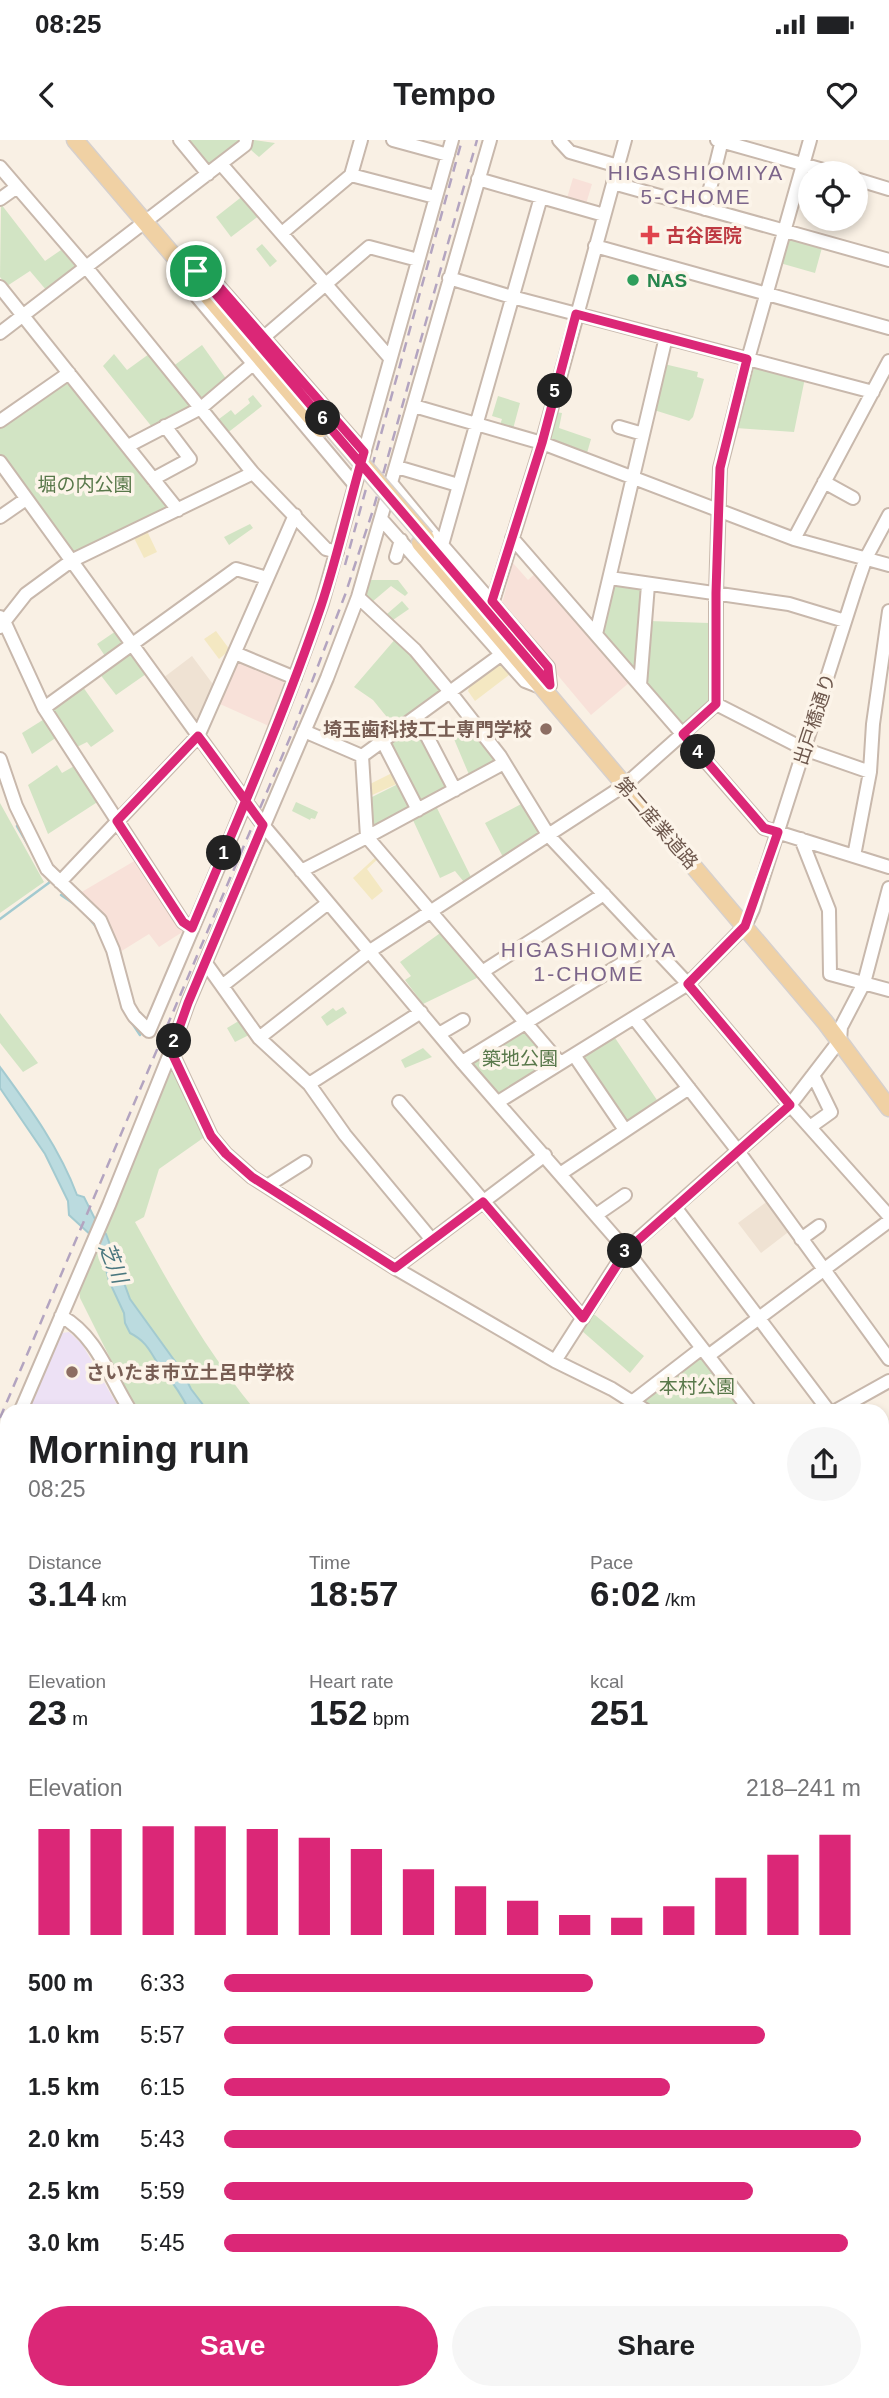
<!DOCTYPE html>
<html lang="en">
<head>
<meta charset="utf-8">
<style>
  :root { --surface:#fff; --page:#f6f6f6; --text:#202124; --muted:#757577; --accent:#db2777 }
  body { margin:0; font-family:Arial,"Noto Sans JP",sans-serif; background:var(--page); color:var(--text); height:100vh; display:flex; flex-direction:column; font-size:26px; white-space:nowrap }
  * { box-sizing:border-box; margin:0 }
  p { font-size:23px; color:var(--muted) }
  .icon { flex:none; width:38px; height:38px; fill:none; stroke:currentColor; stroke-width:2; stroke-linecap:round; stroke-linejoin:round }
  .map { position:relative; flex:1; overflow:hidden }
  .drawer { position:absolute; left:0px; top:1264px; width:889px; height:996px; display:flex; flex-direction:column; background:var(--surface); border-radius:21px 21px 0 0; box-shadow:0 4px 10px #0003 }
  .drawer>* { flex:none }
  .controls { position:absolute; left:798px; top:21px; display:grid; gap:14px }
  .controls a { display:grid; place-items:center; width:70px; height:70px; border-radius:50%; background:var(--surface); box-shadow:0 4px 10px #0003; font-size:35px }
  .pin { position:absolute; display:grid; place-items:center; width:60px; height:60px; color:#fff; margin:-30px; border:4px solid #fff; border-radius:50%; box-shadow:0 2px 7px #0007 }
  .km { position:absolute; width:35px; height:35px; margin:-18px; border-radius:50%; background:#222; color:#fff; font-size:19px; line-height:35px; text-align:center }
  .round { display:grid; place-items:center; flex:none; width:74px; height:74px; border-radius:37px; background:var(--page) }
  .summary { display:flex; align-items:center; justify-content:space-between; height:119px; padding:0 28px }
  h1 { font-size:38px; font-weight:700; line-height:52px }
  .stats { display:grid; grid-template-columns:repeat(3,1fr); gap:10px; height:119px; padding:7px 28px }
  .stats div { display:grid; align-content:center }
  .stats b { font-size:35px; font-weight:700 }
  .stats small { font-size:19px; font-weight:400 }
  .stats p { font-size:19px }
  .chart { height:196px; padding:14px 28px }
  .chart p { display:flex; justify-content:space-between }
  .chart svg { width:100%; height:126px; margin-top:7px; stroke:var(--accent); stroke-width:6 }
  .button { display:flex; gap:14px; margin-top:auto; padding:14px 28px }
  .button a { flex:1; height:80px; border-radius:42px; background:var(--accent); color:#fff; font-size:28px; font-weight:700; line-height:80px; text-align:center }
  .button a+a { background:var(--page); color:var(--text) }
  ul { padding:0 28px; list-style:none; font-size:23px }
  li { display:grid; grid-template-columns:112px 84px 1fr; align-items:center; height:52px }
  li i { height:18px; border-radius:9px; background:var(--accent) }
  .status { display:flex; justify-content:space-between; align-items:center; height:49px; padding:0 35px; background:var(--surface); direction:ltr }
  .status svg { height:19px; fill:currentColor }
  header { display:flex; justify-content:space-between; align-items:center; height:91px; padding:0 28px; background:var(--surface); font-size:32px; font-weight:700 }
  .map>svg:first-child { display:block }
  .residential { fill:#efe2d3 }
  .commercial { fill:#f8e1d9 }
  .education { fill:#ede1f5 }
  .green { fill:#d2e4c4 }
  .sand { fill:#f4e8c2 }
  .water { fill:#bbdbdf; stroke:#a3cad0; stroke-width:2 }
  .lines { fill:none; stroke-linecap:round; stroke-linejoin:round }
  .stream { stroke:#a3cad0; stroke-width:2.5 }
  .minor-casing { stroke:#c8b8ac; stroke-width:16 }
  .major-casing { stroke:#d6d0cd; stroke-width:19 }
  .minor { stroke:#fff; stroke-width:12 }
  .major { stroke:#f0d1a4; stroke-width:16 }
  .rail { stroke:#b3a4c0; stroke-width:2.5; stroke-dasharray:10 7; stroke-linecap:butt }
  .major-bridge-casing { stroke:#d6d0cd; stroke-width:19; stroke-linecap:butt }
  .major-bridge { stroke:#f0d1a4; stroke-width:16 }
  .route-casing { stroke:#fff; stroke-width:14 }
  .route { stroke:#db2777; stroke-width:9 }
  .health-dot { fill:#e0444e; stroke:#fcf4e9; stroke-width:2.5 }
  .leisure-dot { fill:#2e9e5b; stroke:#fcf4e9; stroke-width:2.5 }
  .education-dot { fill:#8d6e63; stroke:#fcf4e9; stroke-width:2.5 }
  .labels { text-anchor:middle; stroke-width:7; stroke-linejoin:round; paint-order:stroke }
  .health-label { font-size:19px; font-weight:bold; fill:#be3a42; stroke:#fcf4e9; text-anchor:start }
  .leisure-label { font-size:19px; font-weight:bold; fill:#27864d; stroke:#fcf4e9; text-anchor:start }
  .park-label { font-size:19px; fill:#58784a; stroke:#fcf4e9 }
  .street-label { font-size:19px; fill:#6e584d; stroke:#fcf4e9 }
  .education-label { font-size:19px; font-weight:bold; fill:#785e54; stroke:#fcf4e9; text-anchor:end }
  .neighbourhood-label { font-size:21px; letter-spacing:2px; fill:#7c658a; stroke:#fcf4e9 }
  .water-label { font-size:21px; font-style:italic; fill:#4a777f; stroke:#fcf4e9 }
</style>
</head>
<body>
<div class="status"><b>08:25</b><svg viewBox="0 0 49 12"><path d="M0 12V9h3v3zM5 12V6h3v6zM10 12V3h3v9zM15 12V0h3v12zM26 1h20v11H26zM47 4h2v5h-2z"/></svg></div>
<header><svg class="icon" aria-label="back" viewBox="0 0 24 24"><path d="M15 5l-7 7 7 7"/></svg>Tempo<svg class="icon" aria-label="heart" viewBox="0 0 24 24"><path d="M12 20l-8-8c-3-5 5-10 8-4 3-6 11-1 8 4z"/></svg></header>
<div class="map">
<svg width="889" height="2258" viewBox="0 0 889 2258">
  <rect width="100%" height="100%" fill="#f9f0e4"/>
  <path class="residential" d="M192 516 215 547 202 581 194 582 163 538Z
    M769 1060 791 1090 761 1113 738 1083Z"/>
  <path class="commercial" d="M573 38 592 44 586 64 567 58Z
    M513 423 528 440 538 431 630 542 591 575 499 465 503 460Z
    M237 521 288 543 271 587 220 564Z
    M136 720 184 791 159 807 149 794 120 812 116 799 105 779 80 753Z"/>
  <path class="education" d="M69 1192 82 1204 120 1270H29L62 1193Z
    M7 1323V1361L0 1355V1340Z
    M889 1567V1727L882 1679V1568Z"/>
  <path class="green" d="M187 0H241L240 3 210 27Z
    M254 0 275 3 259 17 251 10Z
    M244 55 260 75 231 97 216 77Z
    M1 64 45 121 61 110 75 126 47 151 30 131 7 146 0 137Z
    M788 97 823 104 815 133 780 123Z
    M262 104 277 121 270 127 256 109Z
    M202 205 227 240 203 261 199 260 172 227Z
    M114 214 127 230 149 214 191 266 189 269 152 287 103 226Z
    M664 224 698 232 697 237 704 239 693 277 689 281 654 270Z
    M755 225 805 238 794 292 736 288Z
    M69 233 178 370 71 421 0 322V281Z
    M253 255 262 266 226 294 206 268 209 266 219 279 231 270 235 275 250 263 248 259Z
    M498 256 520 263 513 289 500 285 502 279 492 276Z
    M555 272 562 273 559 288 591 299 587 313 547 298Z
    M250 384 253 388 229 405 224 397Z
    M368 440H398L408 453 405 456 391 446 372 462C363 455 364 451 368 440Z
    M614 443 643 447 636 530 603 492Z
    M402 461 409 469 393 480 387 474Z
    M649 481 709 483 711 560 684 584 645 543Z
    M116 491 124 501 122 505 105 516 97 504Z
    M397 497 445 549 395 587 373 560 354 547Z
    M130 512 146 534 116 555 99 533Z
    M83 547 114 591 91 607 87 602 75 608 53 572 54 568Z
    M46 578 57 597 32 614 22 593Z
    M416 582 450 648 419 664 388 603Z
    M477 590 499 621 470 637 454 599Z
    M57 625 62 633 76 625 99 661 48 694 28 645Z
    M402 642 413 667 373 686 370 658Z
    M296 662 318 672 315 679 311 678 310 680 292 671Z
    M525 662 542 691 503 717 485 683Z
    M0 663 44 742 0 773Z
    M436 666 471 737 464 742 455 731 440 738 412 678Z
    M443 791 481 836 423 864 405 840 411 836 400 822Z
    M343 867 347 873 327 886 321 877 333 868 336 871Z
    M0 873 38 923 23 932 0 903Z
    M242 879 251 894 235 902 227 888Z
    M524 889 554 923 499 956 472 922Z
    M613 895 659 963 625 985 581 917Z
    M423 908 432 917 405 928 401 920Z
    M174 923 206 996 159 1029 144 1077 135 1082C171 1148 207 1212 255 1270H207L191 1249 182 1231 130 1159 106 1094V1086Z
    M98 1104 104 1112 102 1114 109 1141 124 1173 125 1183 130 1193 143 1200 163 1231 181 1252 189 1270H140L127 1252 80 1158 79 1148Z
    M592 1175H595L644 1216 630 1233 582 1191Z
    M701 1214 745 1270H656L641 1260Z
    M323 2252H610L609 2258H292Z"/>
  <path class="sand" d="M147 391 157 412 144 418 134 398Z
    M216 491 230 510 219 519 204 499Z
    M504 521 513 532 475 561 468 551 470 545Z
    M396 631 401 642 370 656V644Z
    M378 715 380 717 367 729 383 751 372 760 353 738Z"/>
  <path class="water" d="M0 927C30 968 59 1007 77 1055L84 1057 99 1087 106 1094 130 1159 182 1231 191 1249 207 1270H189C182 1256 175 1245 164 1232 151 1216 150 1203 130 1193L125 1183 124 1173 109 1141 102 1114 104 1111 94 1098 69 1075 68 1061 45 1014 0 948Z"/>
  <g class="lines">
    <path class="stream" d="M17 686 31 710
      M61 755 80 768
      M87 776 98 789
      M0 779 50 742 47 737
      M117 848 122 865
      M130 880 140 895"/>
    <g class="minor-casing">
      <path id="minor" d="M180 0 208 34
        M393 0 448 15
        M559 0 570 12 618 26
        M717 0 834 33
        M221 24 390 218
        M0 27 86 127 253 333 326 409 337 412
        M351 35 435 57
        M478 39 604 75
        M856 39 889 49
        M613 43 889 120
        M0 59 17 47
        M705 69 722 0
        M282 93 351 35 361 0
        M595 106 889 188
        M196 131 216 143 364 312
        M191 138 194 153 355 345
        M449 138 512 157 873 252
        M0 147 178 370
        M0 193 245 5 246 0
        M264 197 369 107 418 120
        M414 266 542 303 794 399 889 425
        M0 281 69 233
        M619 287 643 294
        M128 306 201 268 254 223
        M0 322 263 685 462 922 626 1110 750 1270
        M397 327 458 345
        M153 339 190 319 165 286
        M824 342 853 358
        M392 344 442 405 548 527 550 545
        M0 377 26 359
        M382 380 525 541 543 548
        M512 398 764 688 889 727
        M794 399 889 221
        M442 405 541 57
        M396 417 401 400
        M610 438 789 464 845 481
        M358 457 415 510 450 552 500 616 549 696 688 844 790 965 889 1076
        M493 461 542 303 625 0
        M0 477 4 481 44 568 183 782 192 787
        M0 487 26 454 71 421 253 333
        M596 494 666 197
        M235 513 295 538
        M640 545 648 445
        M716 564 804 609 870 632
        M44 568 236 429 267 438
        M417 577 455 650
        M304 591 362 616 502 514
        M383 602 418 670
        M0 619 16 666 47 729 100 780 113 810 128 866 134 876 149 891C209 749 271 608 322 463L452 0
        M504 623 367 697 560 923
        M801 699 829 770 830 834 889 850
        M854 716 870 632 873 584 889 471
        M301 731 367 697 362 616
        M60 742 198 596 295 375
        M205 822 259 898 309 944 345 995 432 1100
        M482 832 604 754
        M222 846 328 763
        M634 878 738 1011 889 1219
        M439 894 463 880
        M259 898 370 811 625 645 716 564V453L720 328 748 219 810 0
        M171 911 211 996 226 1014 252 1037 395 1128 555 1221 612 1249 645 1270
        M574 915 625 990
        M462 922 652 805
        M309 944 421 872
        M399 962 583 1178
        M498 962 688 844 745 786 753 769 857 444 866 418 889 375
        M810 987 831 972 813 935
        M560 1034 689 948
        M267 1046 305 1022
        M675 1067 828 1270
        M596 1075 625 1055
        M801 1099 819 1086
        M395 1128 545 1015
        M61 1176C97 1196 109 1237 130 1270
        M708 1216 889 1081
        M555 1221 626 1110 790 965 840 900 841 887 864 843 889 748
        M632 1262 702 1208
        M21 1270 109 1065 171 911 188 863 327 538 358 457 490 0
        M837 1270 889 1241
        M882 1316 889 1314
        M0 1318 7 1302
        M0 1363 7 1370
        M882 1376 889 1375
        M882 1452 889 1450
        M0 1493 7 1512
        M882 1515 889 1513
        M0 1546 7 1544
        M882 1566 889 1564
        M0 1626 7 1624
        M0 1668 7 1693
        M0 1714 7 1713
        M882 1734 884 1747
        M882 1815 889 1814
        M0 1841 7 1840
        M0 1879 7 1921
        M882 1953 889 1952
        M0 1963 7 1961
        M0 2055 7 2054
        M0 2104H7
        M0 2183 7 2182
        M882 2244H889
        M754 2252V2258
        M875 2252 876 2258
        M92 2258V2252
        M120 2258 121 2252
        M272 2258 303 2252"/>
    </g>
    <g class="major-casing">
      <path id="major" d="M75 0 321 289
        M420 403 825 882 889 968"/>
    </g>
    <use href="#minor" class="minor"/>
    <use href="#major" class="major"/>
    <path class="rail" d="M345 425 462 0
      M0 1278 295 586 345 455 373 370 477 0"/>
    <g class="major-bridge-casing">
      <path id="major-bridge" d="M326 282 426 398"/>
    </g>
    <use href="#major-bridge" class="major-bridge"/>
  </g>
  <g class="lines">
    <g class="route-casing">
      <path id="route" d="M196 131 216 143 364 312C349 363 338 415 321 466 284 575 237 681 192 788L183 782 117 681 198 596C220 625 241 655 263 685L188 863 171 911 211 996 226 1014 252 1037 395 1128 483 1062 583 1178 626 1111 790 965 688 844 745 786 778 692 764 688 683 594 716 564V453L720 328 747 219 576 174 542 303 492 461 548 527 550 545C432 406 314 268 196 131"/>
    </g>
    <use href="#route" class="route"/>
  </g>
  <path class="health-dot" d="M646.5 84.5h7v7h7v7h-7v7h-7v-7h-7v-7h7z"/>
  <circle class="leisure-dot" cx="633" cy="140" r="7"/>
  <g class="education-dot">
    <circle cx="546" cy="589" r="7"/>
    <circle cx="72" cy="1232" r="7"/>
  </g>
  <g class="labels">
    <g class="health-label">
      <text x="666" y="102">古谷医院</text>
    </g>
    <g class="leisure-label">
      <text x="647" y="147">NAS</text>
    </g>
    <g class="park-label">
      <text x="85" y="351">堀の内公園</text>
      <text x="520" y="925">築地公園</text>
      <text x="697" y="1253">本村公園</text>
    </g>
    <g class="street-label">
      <text transform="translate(814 579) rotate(-72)" y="7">出戸橋通り</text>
      <text transform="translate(657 683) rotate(49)" y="7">第二産業道路</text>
    </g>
    <g class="education-label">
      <text x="532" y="596">埼玉歯科技工士専門学校</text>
      <text x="86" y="1239" text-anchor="start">さいたま市立土呂中学校</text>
    </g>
    <g class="neighbourhood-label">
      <text x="696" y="40">HIGASHIOMIYA<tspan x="696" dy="24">5-CHOME</tspan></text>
      <text x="589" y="817">HIGASHIOMIYA<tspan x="589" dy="24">1-CHOME</tspan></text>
    </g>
    <g class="water-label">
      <text transform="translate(113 1123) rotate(68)" y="7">芝川</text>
    </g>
  </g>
</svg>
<div class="controls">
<a><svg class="icon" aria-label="locate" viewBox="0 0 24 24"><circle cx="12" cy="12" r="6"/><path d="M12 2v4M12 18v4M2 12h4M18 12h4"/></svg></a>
</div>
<div class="pin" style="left:196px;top:131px;background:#1e9e55"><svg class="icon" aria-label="arrive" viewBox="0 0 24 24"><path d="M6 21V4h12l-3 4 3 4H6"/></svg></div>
<b class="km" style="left:224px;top:713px">1</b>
<b class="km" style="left:174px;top:901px">2</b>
<b class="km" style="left:625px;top:1111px">3</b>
<b class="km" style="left:698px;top:612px">4</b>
<b class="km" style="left:555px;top:251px">5</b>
<b class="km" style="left:323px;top:278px">6</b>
<section class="drawer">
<div class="summary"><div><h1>Morning run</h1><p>08:25</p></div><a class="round"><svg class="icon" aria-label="share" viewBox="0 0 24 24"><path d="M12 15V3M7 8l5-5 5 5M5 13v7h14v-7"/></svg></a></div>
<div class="stats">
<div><p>Distance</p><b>3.14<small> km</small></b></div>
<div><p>Time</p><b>18:57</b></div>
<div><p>Pace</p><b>6:02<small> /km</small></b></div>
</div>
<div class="stats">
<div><p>Elevation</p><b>23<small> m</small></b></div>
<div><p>Heart rate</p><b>152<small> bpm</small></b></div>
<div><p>kcal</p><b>251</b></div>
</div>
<div class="chart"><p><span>Elevation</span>218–241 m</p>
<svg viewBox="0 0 160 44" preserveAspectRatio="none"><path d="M5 44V7M15 44V7M25 44V6M35 44V6M45 44V7M55 44V10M65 44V14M75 44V21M85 44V27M95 44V32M105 44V37M115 44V38M125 44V34M135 44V24M145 44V16M155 44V9"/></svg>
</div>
<ul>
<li><b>500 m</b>6:33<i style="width:58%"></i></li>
<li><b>1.0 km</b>5:57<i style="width:85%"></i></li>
<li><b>1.5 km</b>6:15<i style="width:70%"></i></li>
<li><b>2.0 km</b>5:43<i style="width:100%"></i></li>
<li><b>2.5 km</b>5:59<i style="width:83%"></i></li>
<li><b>3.0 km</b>5:45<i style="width:98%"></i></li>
</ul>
<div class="button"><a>Save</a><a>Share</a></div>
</section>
</div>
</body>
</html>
